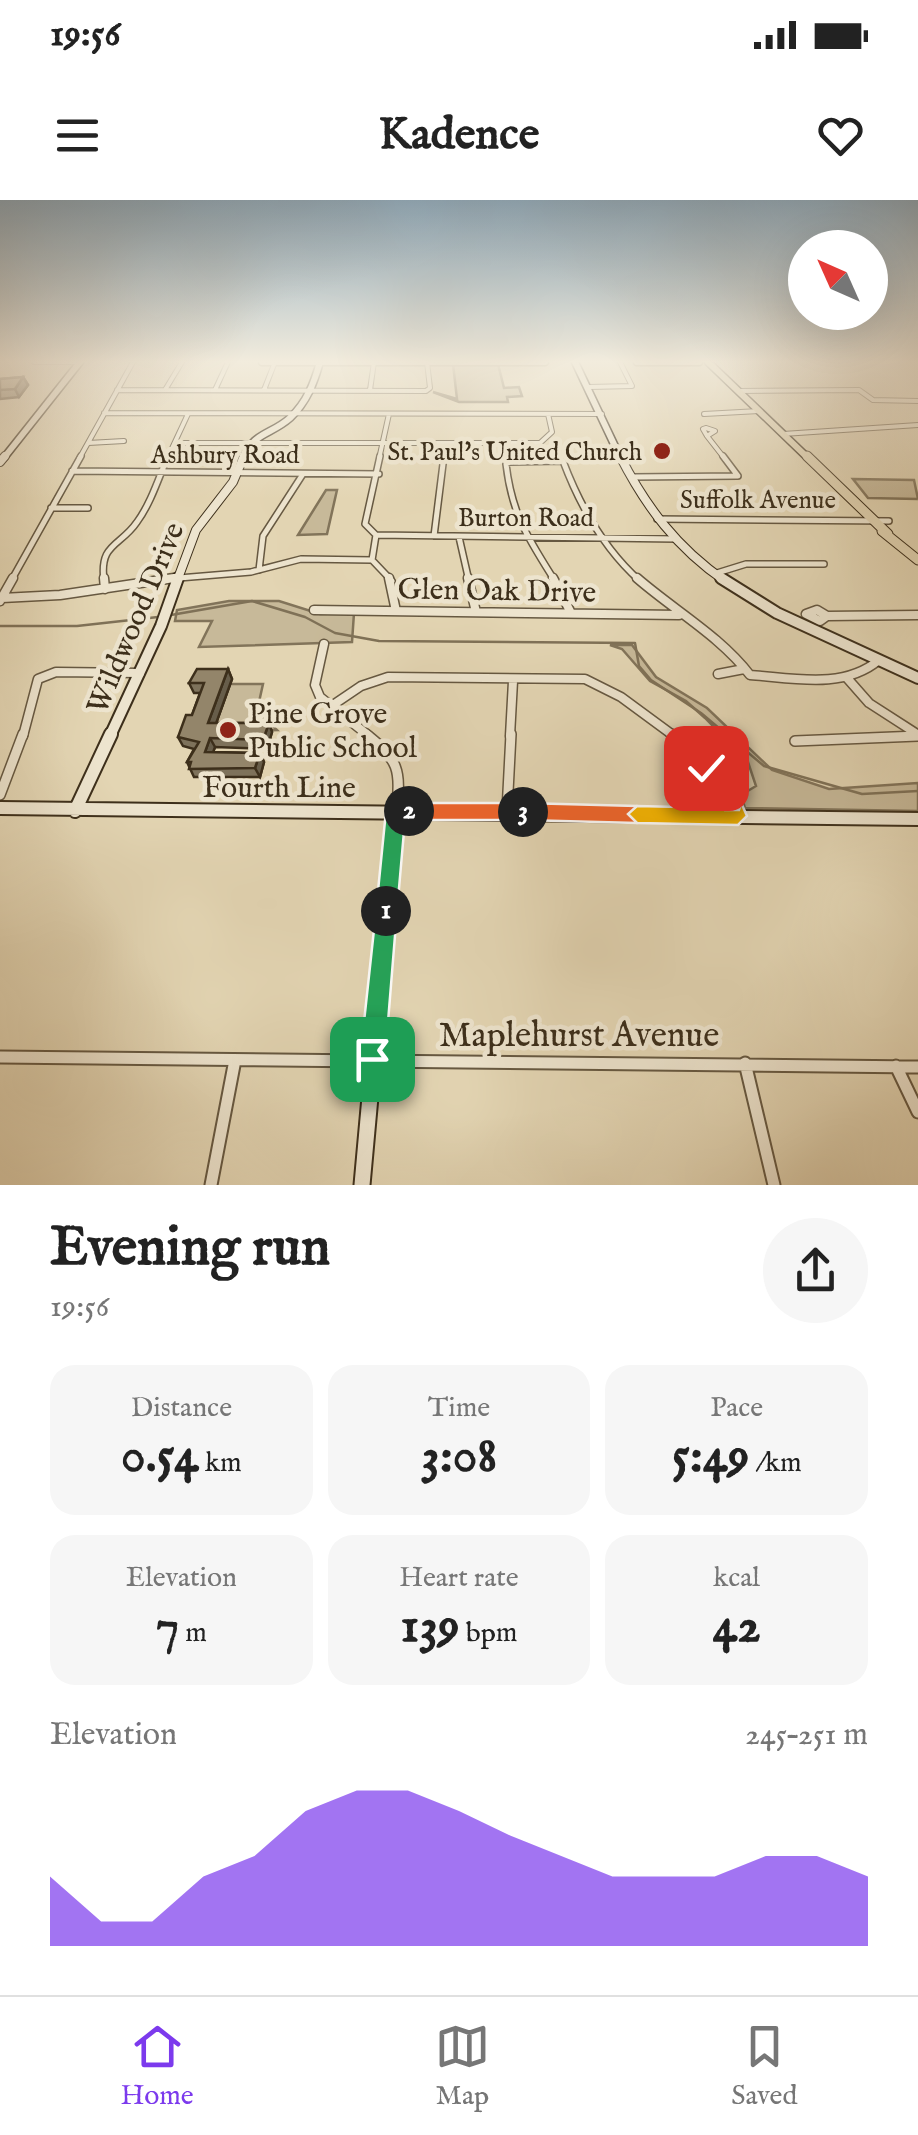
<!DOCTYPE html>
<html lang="en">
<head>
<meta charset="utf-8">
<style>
  :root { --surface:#fff; --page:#f6f6f6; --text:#222; --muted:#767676; --line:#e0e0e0; --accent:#7c3aed }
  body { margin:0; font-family:"IM FELL English",serif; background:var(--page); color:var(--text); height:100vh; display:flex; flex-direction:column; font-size:38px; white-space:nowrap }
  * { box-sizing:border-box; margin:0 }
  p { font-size:32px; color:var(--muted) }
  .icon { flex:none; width:55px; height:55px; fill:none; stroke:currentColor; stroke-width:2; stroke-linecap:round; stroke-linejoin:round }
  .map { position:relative; height:985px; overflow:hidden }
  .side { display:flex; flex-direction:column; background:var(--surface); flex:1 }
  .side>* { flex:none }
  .needle { width:65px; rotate:315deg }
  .buttons { position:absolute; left:788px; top:30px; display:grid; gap:20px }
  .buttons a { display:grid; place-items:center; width:100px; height:100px; border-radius:50%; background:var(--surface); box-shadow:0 10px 40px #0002; font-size:50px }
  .pin { position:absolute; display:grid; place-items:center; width:85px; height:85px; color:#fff; margin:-42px; border-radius:20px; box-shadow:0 5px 15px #0006 }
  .km { position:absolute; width:50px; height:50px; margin:-25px; border-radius:50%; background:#222; color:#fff; font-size:28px; line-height:50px; text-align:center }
  .round { display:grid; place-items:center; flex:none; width:105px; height:105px; border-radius:52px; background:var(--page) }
  .overview { display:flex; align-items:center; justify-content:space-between; height:170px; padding:0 50px }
  h1 { font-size:55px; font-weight:800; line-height:75px }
  .metrics { display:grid; grid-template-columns:repeat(3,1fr); gap:15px; height:170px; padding:10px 50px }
  .metrics div { display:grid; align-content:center; border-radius:25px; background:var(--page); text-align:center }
  .metrics b { font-size:50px; font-weight:800 }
  .metrics small { font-size:28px; font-weight:400 }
  .metrics p { font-size:28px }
  .chart { height:280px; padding:20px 50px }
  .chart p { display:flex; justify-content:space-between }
  .chart svg { width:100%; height:180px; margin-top:10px; fill:var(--accent); opacity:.7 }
  .status { display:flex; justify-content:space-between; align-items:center; height:70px; padding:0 50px; background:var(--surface); direction:ltr }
  .status svg { height:28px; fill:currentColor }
  header { display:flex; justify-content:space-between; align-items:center; height:130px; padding:0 50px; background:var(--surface); font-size:45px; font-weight:800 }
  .menu { display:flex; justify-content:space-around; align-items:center; height:140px; border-top:2px solid var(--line); background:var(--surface); font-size:28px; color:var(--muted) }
  .menu a { display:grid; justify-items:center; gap:5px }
  .menu .selected { color:var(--accent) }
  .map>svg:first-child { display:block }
  .green { fill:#c7b999; stroke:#82745a; stroke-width:2.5 }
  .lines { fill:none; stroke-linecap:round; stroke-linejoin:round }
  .stream { stroke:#7f7157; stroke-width:2.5 }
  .street-far4-casing { stroke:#665841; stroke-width:6 }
  .street-far3-casing { stroke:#665841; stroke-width:8 }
  .street-far2-casing { stroke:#665841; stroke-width:11 }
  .street-far1-casing { stroke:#665841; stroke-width:12 }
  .street-casing { stroke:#665841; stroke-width:15 }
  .secondary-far4-casing { stroke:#3d2f1b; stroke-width:9 }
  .secondary-far3-casing { stroke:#3d2f1b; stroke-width:10 }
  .secondary-far2-casing { stroke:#3d2f1b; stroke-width:14 }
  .secondary-far1-casing { stroke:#3d2f1b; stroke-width:16 }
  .secondary-casing { stroke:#3d2f1b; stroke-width:19 }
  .primary-far1-casing { stroke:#3d2f1b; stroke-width:9 }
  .primary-casing { stroke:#3d2f1b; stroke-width:11 }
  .street-far4 { stroke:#ede4ce; stroke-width:4 }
  .street-far3 { stroke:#ede4ce; stroke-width:5 }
  .street-far2 { stroke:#ede4ce; stroke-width:8 }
  .street-far1 { stroke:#ede4ce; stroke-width:9 }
  .street { stroke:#ede4ce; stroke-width:11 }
  .secondary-far4 { stroke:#ede4ce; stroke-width:6 }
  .secondary-far3 { stroke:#ede4ce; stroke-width:8 }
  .secondary-far2 { stroke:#ede4ce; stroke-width:10 }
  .secondary-far1 { stroke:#ede4ce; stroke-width:12 }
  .secondary { stroke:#ede4ce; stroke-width:15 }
  .primary-far1 { stroke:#e3d5b3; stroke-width:6 }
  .primary { stroke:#e3d5b3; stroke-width:9 }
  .wall { fill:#7e725b; stroke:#3d2f1b; stroke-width:2.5 }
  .shaded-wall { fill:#675d4a; stroke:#3d2f1b; stroke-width:2.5 }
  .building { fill:#93856a; stroke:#3d2f1b; stroke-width:2.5 }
  .split-1 { fill:#22a559; stroke:#fff; stroke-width:2.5 }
  .split-2 { fill:#22a559; stroke:#fff; stroke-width:2.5 }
  .split-3 { fill:#f0652b; stroke:#fff; stroke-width:2.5 }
  .split-4 { fill:#f0652b; stroke:#fff; stroke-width:2.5 }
  .split-5 { fill:#f5b400; stroke:#fff; stroke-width:2.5 }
  .split-6 { fill:#f5b400; stroke:#fff; stroke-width:2.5 }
  .poi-dot { fill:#8f2418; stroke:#ede4ce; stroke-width:4 }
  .labels { text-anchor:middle; stroke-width:9; stroke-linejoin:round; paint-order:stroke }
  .far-poi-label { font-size:25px; fill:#3d2f1b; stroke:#ede4ce; text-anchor:end }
  .far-street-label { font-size:25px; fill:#3d2f1b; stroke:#ede4ce }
  .street-label { font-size:30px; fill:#3d2f1b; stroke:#ede4ce }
  .poi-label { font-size:30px; fill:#3d2f1b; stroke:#ede4ce; text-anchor:start }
  .near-street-label { font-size:35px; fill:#3d2f1b; stroke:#ede4ce }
</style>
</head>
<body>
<div class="status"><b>19:56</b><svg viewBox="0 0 49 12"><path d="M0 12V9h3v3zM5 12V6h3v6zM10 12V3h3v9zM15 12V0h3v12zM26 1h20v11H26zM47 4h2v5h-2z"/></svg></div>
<header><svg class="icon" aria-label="menu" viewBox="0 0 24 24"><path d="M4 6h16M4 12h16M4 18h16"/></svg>Kadence<svg class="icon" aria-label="heart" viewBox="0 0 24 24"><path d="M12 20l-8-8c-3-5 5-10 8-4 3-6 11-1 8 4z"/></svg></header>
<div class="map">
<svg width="918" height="985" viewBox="0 0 918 985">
  <rect width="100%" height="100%" fill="#e3d5b3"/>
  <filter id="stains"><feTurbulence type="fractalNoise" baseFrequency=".002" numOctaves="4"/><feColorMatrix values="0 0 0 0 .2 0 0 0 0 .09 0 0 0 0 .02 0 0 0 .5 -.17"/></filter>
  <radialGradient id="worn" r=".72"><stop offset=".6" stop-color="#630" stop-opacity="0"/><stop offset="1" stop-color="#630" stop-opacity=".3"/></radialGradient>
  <path class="green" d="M453 164H498L504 188 519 187 522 196 507 197 508 202H459L433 192 457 199Z
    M853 279 914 280 918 299 868 298Z
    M326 290H337L327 334 298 335Z
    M229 401H279L320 414 354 413 352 442 199 447 212 421H175L177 410Z
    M610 445H632L656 477 707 508 772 570 829 589 918 583V611L745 608 741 595 756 586 748 562 705 518 686 501 650 481 622 449Z
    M230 484H263L257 511 277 530 213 532Z"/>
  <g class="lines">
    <path class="stream" d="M171 415 252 401 305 417 335 433 379 441 635 443 639 466 651 480 701 513 764 566 862 594 918 591
      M0 426H77L158 417"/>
    <g class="street-far4-casing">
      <path id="street-far4" d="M34 162H80
        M589 187 632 186 620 162
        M117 190 426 191 430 188 427 162
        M165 190 182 162
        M215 190 228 162
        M264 190 275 162
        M370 190 374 162
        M738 191 859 190 873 200 918 201
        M104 213 602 214
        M704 214 759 211
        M706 228 715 231 707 236 703 229Z
        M783 234 918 225
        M707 236 725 259
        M88 243 124 241
        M178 243H540
        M79 259 133 162
        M167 259 188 214
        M379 259 389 214
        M444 259 446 243
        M543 259 540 243 552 232 548 214"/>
    </g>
    <g class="street-far3-casing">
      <path id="street-far3" d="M542 256 543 261
        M72 271 379 274
        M633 277 738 276 723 256
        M51 308H88
        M657 319 889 321
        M376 335 676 339
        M376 335 365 324 380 256
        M376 335 372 360 392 381
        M434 336 444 256
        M459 337 469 381
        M259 370 263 336 303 274
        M717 373 746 364H824
        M11 381 81 256
        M104 381C99 343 120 347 137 322 151 303 159 277 168 256
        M143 381 251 372 301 359 372 360
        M555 381C528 338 512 315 506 264L510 262 563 261C580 306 604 349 640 381"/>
    </g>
    <g class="street-far2-casing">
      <path id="street-far2" d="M104 378 105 389
        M389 378 396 411
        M468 378 476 412
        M553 378 571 413
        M637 378C675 411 720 436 750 475 793 478 843 490 879 460
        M2 398 60 395 174 378
        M0 401 13 378
        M314 410 679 415
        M817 410 827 416 820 421 806 414Z
        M827 416 918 415
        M324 444 315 485 320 497 369 536
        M718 474 744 469
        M847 478 869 503 917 534
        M330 507 361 486 388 477 585 479 621 497 674 536
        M23 536 38 479 56 472 140 473
        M510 536 513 481
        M913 536H918"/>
    </g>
    <g class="street-far1-casing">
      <path id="street-far1" d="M366 534C398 559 402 570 396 611
        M671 534 724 588 738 617
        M795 541 918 536
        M0 595 23 534
        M507 611 511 534"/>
    </g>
    <g class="street-casing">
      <path id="street" d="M0 857 918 867
        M745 863 774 985
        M896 866 918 912
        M211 985 235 860"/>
    </g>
    <g class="secondary-far4-casing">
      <path id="secondary-far4" d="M262 162H545
        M575 162 621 259
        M637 162H699
        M3 259 80 162
        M243 259C253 232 271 235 290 218 307 202 314 183 320 162"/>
    </g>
    <g class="secondary-far3-casing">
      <path id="secondary-far3" d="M620 256C646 307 677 348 725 381
        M0 262 5 256
        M177 381 196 330 233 282 244 256"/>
    </g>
    <g class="secondary-far2-casing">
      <path id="secondary-far2" d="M721 378 777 413 918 478
        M110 536 161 426 178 378"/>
    </g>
    <g class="secondary-far1-casing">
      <path id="secondary-far1" d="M0 608 918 619
        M75 611 111 534
        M385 734 396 611"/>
    </g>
    <g class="secondary-casing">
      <path id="secondary" d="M362 985 385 732"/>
    </g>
    <g class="primary-far1-casing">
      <path id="primary-far1" d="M708 162 809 259"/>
    </g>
    <g class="primary-casing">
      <path id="primary" d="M807 256 888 334
        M882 331 918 360"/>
    </g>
    <use href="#street-far4" class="street-far4"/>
    <use href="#street-far3" class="street-far3"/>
    <use href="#street-far2" class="street-far2"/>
    <use href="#street-far1" class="street-far1"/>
    <use href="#street" class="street"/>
    <use href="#secondary-far4" class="secondary-far4"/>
    <use href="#secondary-far3" class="secondary-far3"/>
    <use href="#secondary-far2" class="secondary-far2"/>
    <use href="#secondary-far1" class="secondary-far1"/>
    <use href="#secondary" class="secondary"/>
    <use href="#primary-far1" class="primary-far1"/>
    <use href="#primary" class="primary"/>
  </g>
  <path class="wall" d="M23 177 28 185 19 197 0 199V179Z
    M228 469 232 479 216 523H269L272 532 267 549 215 547 213 552 260 553 264 562 260 577H194L187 562 194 549 183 546 178 537 192 515 200 493H194L189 483Z"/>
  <path class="shaded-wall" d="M23 177 28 185 19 197 15 189Z
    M228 469 232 479 213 532 208 523Z
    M269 523 272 532 267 549 263 540Z
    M210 538 215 547 210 561 205 552Z
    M260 553 264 562 260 577 255 568Z"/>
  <path class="building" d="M23 177 15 189 0 190V179Z
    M197 469H228L208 523H269L263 540 210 538 205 552 260 553 255 568 189 569 191 562H187L199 542 178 537 186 515H192L204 483H189Z"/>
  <linearGradient id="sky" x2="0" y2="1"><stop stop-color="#8fabbe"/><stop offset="0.54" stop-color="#f2ecdd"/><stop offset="1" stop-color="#f2ecdd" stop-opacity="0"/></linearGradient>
  <rect width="918" height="299" fill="url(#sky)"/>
  <path class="split-1" d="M386 700 394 703 397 711 385 859 381 868 372 871 364 868 360 859 376 711 379 703Z"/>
  <path class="split-2" d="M396 603H409L419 611 416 617 405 620 397 711 394 718 386 721 379 718 376 711 386 611Z"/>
  <path class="split-3" d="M409 603H523L533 612 523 620H409L400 611Z"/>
  <path class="split-4" d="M523 603 637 606 647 614 637 623 523 620 514 612Z"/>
  <path class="split-5" d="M732 595 739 598 747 616 738 625 637 623 628 614 637 606 724 608 725 598Z"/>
  <path class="split-6" d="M706 560 733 584 741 604 739 610H725L719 595 700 573V562Z"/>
  <g class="poi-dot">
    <circle cx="662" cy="251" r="10"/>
    <circle cx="228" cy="530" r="10"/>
  </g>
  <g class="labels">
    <g class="far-poi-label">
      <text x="642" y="260">St. Paul's United Church</text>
    </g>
    <g class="far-street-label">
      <text x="225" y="263">Ashbury Road</text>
      <text x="758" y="308">Suffolk Avenue</text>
      <text x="526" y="326">Burton Road</text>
    </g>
    <g class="street-label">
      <text transform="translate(497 390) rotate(1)" y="10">Glen Oak Drive</text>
      <text transform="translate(135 418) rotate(-67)" y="10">Wildwood Drive</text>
      <text x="279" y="597">Fourth Line</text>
    </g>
    <g class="poi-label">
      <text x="248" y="523">Pine Grove<tspan x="248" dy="34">Public School</tspan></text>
    </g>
    <g class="near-street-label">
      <text x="579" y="846">Maplehurst Avenue</text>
    </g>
  </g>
  <rect width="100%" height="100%" filter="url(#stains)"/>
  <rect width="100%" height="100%" fill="url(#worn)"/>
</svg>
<div class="buttons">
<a><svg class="needle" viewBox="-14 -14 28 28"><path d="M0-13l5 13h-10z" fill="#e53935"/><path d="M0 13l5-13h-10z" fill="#767676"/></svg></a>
</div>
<div class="pin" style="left:372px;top:859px;background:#1e9e55"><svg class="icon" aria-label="arrive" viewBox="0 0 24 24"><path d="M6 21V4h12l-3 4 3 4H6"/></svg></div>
<div class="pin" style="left:706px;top:568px;background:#d93025"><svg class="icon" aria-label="check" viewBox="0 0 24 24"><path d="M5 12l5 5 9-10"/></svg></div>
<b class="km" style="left:386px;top:711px">1</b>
<b class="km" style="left:409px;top:611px">2</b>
<b class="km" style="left:523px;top:612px">3</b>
</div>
<section class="side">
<div class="overview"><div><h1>Evening run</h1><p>19:56</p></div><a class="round"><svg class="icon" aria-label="share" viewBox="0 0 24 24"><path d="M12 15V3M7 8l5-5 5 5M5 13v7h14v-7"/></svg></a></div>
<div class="metrics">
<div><p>Distance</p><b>0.54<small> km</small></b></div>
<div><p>Time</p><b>3:08</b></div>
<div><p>Pace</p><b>5:49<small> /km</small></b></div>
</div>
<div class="metrics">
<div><p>Elevation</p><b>7<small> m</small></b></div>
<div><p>Heart rate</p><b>139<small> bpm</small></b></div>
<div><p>kcal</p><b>42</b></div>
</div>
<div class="chart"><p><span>Elevation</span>245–251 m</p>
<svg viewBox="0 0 160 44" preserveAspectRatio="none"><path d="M0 44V27L10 38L20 38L30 27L40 22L50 11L60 6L70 6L80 11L90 17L100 22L110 27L120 27L130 27L140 22L150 22L160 27V44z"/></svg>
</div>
</section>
<nav class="menu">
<a class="selected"><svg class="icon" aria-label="home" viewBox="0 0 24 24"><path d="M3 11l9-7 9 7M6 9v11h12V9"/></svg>Home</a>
<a><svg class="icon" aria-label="map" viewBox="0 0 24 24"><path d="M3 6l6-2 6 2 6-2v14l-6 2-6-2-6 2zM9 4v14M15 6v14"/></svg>Map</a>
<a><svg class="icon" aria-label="saved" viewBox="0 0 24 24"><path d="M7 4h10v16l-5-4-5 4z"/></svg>Saved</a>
</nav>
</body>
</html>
